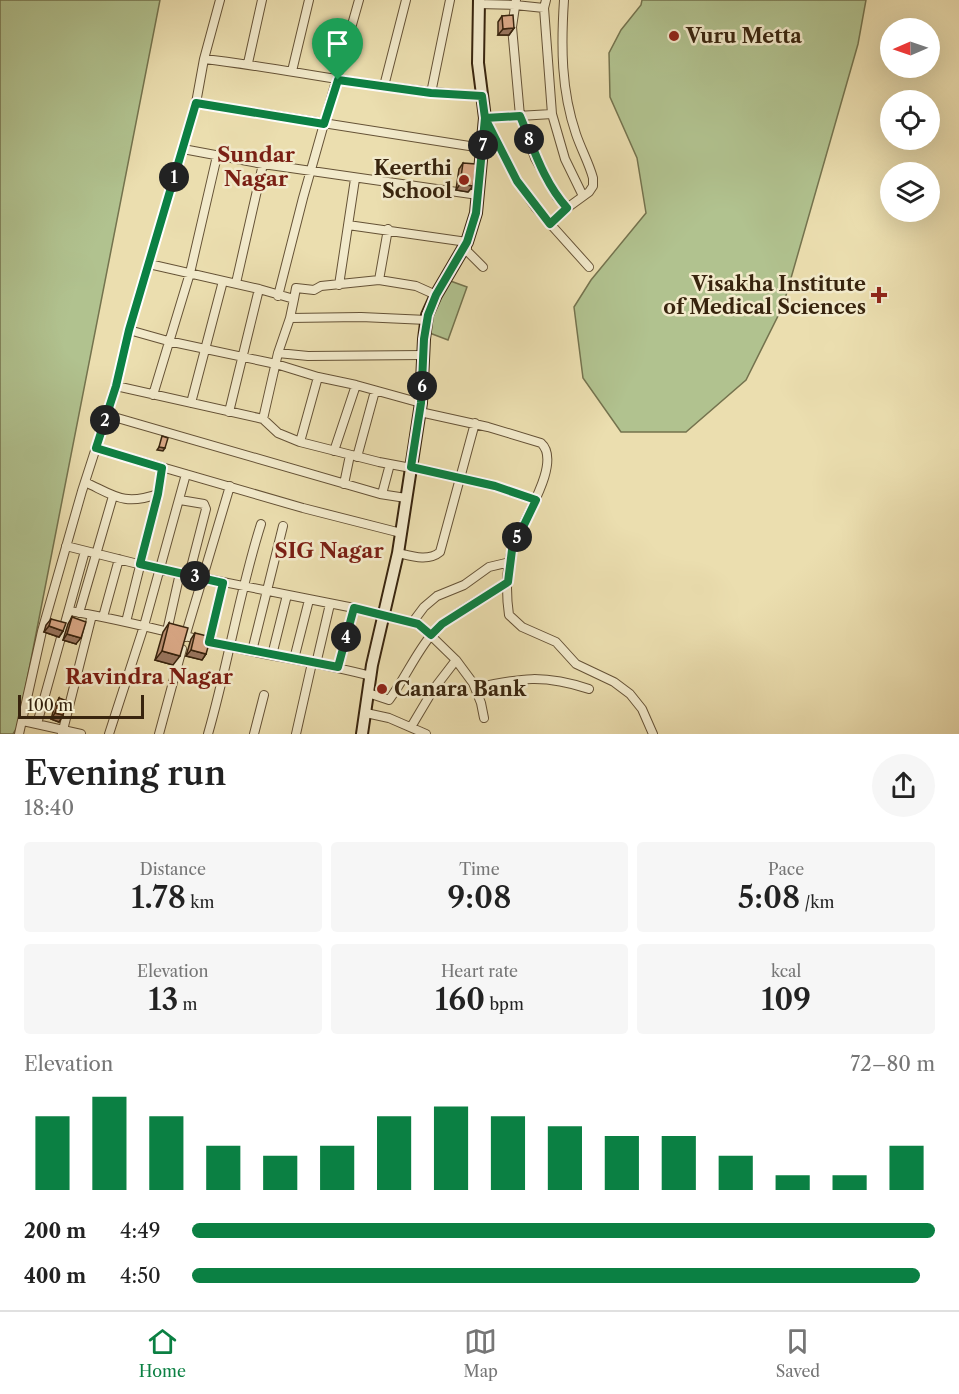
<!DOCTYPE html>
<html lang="en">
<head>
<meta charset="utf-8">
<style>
  :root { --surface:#fff; --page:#f6f6f6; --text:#222; --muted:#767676; --line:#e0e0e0; --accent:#0b8043 }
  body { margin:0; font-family:"Libre Caslon Text",serif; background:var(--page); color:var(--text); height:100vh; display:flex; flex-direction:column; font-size:22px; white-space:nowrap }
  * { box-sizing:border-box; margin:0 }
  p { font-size:20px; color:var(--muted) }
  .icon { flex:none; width:33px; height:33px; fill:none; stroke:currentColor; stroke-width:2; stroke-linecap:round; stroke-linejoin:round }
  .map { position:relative; height:734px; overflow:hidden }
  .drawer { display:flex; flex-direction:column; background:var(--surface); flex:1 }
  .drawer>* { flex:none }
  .needle { width:39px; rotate:268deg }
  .fabs { position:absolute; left:880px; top:18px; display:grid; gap:12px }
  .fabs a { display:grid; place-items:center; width:60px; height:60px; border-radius:50%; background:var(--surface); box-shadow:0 6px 24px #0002; font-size:30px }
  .scale { position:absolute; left:18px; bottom:15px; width:126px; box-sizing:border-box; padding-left:6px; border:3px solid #38240e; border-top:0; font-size:16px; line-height:21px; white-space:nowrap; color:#38240e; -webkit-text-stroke:4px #f2eacb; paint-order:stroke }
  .pin { position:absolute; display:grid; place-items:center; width:51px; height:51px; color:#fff; margin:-62px -26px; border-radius:50% 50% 50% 0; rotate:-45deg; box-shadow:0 0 6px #0007 }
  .pin .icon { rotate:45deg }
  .km { position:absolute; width:30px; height:30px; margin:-15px; border-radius:50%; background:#222; color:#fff; font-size:16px; line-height:30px; text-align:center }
  .round { display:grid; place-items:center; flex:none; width:63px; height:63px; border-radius:32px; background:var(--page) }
  .summary { display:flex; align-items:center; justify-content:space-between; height:102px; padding:0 24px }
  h1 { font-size:33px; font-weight:600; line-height:45px }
  .stats { display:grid; grid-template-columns:repeat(3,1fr); gap:9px; height:102px; padding:6px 24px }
  .stats div { display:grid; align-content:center; border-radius:6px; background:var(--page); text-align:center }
  .stats b { font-size:30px; font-weight:600 }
  .stats small { font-size:16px; font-weight:400 }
  .stats p { font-size:16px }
  .chart { height:168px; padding:12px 24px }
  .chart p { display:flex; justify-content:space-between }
  .chart svg { width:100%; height:108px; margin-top:6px; stroke:var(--accent); stroke-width:6 }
  ul { padding:0 24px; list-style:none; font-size:20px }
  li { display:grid; grid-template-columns:96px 72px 1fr; align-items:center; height:45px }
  li i { height:15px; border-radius:8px; background:var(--accent) }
  .tab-bar { display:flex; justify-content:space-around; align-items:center; height:84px; border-top:2px solid var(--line); background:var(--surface); font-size:16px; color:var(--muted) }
  .tab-bar a { display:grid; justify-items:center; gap:3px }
  .tab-bar .current { color:var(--accent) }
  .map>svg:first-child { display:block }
  .green { fill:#b1c28f; stroke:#74734e; stroke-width:1.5 }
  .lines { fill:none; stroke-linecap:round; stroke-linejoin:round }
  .street-casing { stroke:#655236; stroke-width:10 }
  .secondary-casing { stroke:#38240e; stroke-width:14 }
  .street { stroke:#f2eacb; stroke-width:8 }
  .secondary { stroke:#f2eacb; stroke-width:10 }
  .wall { fill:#bb9174; stroke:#38240e; stroke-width:1.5 }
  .shaded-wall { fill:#99765e; stroke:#38240e; stroke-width:1.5 }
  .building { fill:#daa987; stroke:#38240e; stroke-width:1.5 }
  .route-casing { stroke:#fff; stroke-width:12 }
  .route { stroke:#0b8043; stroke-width:8 }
  .poi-dot { fill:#8f2418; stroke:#f2eacb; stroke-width:2 }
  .labels { text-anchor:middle; stroke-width:5; stroke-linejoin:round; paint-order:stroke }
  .poi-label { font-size:20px; font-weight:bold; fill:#38240e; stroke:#f2eacb; text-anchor:start }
  .neighbourhood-label { font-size:21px; font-weight:bold; fill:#7a1f14; stroke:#f2eacb }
</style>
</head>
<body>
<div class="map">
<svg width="959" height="734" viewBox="0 0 959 734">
  <rect width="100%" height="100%" fill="#ebdeaf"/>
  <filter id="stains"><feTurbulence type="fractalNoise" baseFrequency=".00333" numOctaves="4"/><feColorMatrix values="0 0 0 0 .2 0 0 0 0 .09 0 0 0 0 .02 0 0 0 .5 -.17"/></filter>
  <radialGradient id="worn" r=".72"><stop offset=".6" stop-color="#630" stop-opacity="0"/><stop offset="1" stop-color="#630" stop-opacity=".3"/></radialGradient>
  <path class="green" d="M0 0H160L18 726 13 734H0Z
    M642 0H866L858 44 783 306 746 380 686 432H621L583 378 574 307 591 280 646 213 637 158 610 97 609 53 621 30 641 5Z
    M445 279 467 287 448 340 427 332Z"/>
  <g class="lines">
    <g class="street-casing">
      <path id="street" d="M516 0 512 27 520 116 535 158 557 197 567 208
        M546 0 544 8 552 114 565 159 583 196
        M478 4 515 5 544 8
        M204 59C249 64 292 72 336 79 385 87 433 93 482 96
        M248 63 262 0
        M292 71 309 0
        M384 86 406 0
        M431 93 450 0
        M196 103 482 148
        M552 114 485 118 517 181 536 208 589 267
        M183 149 263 164 478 195
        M550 224 567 208 589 192 593 186V178C589 163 581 149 576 134 561 90 561 46 564 0
        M348 225 467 242V251L483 267
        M149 264 259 289 294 299 290 318 278 353 263 419
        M379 280 388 229
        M236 283 263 164
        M339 285 355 179
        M278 296 303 198 359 0
        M294 299 296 288 314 290 321 286 379 280 416 286 436 295
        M290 318 361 317 427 320
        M129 330 168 341 276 364 318 377 356 385 421 403
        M278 353 308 356 423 355
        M116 386 263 419 278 433 300 442 379 462 411 468
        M153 395 190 273 217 156
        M191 403 223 281
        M229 412 259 289
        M420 412 488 427 541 443C564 463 518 527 512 550 506 569 506 595 509 615L522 627 556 642 576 664 614 682 630 694 642 709 653 734
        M107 415 380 494 406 498
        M300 442 318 377
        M96 448 303 508 401 533
        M334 451 356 385
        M357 457 375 391
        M411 467 495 486 536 500
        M85 482C115 496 124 506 158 494
        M344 484 350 455
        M382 494 390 464
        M180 500 204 504 206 509 189 575
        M66 546 158 569 354 608 419 624 456 660 473 683 481 703 484 718
        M398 553C411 556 428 562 440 552L475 423
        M69 611C122 619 174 634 226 646 274 657 323 663 371 676
        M79 613 113 496
        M103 617 119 559
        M126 622 158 494 162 468
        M412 623 424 607 437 596 464 585 489 567 510 562
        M167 631 180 573
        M185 637 230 486
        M209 642 223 583
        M252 651 283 526
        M272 655 287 595
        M294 659 309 600
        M316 664 330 604
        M338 667 354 608
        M475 688C521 678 543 674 589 689
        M368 693 389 700C405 679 415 654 432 634 448 616 487 596 508 581
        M366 713 389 718 426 734
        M23 721 81 734
        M37 724 85 551
        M411 727 433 690 456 660
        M19 734 42 631 82 491 116 386 129 330 196 103 204 59 220 0
        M62 734 92 615
        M109 734 144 626 186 474
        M159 734 182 649
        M208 734C228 665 239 593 261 524
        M254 734 264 695
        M296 734 312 663"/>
    </g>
    <g class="secondary-casing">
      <path id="secondary" d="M362 734 372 665 398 553 421 403 424 339 427 315 436 295 467 242 476 213 485 118 478 63 479 0"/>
    </g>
    <use href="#street" class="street"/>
    <use href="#secondary" class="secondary"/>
  </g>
  <path class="wall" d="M502 16 514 28 509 35H498V22Z
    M463 163 473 186 468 192 456 190 459 169Z
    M72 617 76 644 63 640 68 624Z
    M51 619 63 631 59 637 44 632 46 625Z
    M169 623 173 665 155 660 163 632Z
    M195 633 206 654 202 660 186 656 191 639Z
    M59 698 63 715 59 722 51 719 55 705Z"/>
  <path class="shaded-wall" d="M514 28 509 35H498L503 29Z
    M460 184 473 186 468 192 456 190Z
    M159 447 165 448 163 451 157 450Z
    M49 626 63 631 59 637 44 632Z
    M67 634 81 638 76 644 63 640Z
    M191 650 206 654 202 660 186 656Z
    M162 651 180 656 173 665 155 660Z
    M55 713 63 715 59 722 51 719Z"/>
  <path class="building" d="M513 15 514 28 503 29 502 16Z
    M463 163 476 164 473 186 460 184Z
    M162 436 168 438 165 448 159 447Z
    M72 617 86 622 81 638 67 634Z
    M51 619 66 623 63 631 49 626Z
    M169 623 188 628 180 656 162 651Z
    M195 633 211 637 206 654 191 650Z
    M59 698 67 701 63 715 55 713Z"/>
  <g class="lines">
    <g class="route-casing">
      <path id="route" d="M338 80 324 124 196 103 129 330 116 386 96 448 162 468 158 494 140 564 223 583 209 642 338 667 354 608 418 624 431 635 442 624 508 582 512 550 536 500 495 486 411 467 421 403 424 339 428 315 436 295 467 242 476 213 485 118 517 181 550 224 567 208C543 181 534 149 520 116L485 118 482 96 431 93 338 80"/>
    </g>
    <use href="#route" class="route"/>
  </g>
  <g class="poi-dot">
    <circle cx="674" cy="36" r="6"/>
    <circle cx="464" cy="180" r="6"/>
    <path d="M876 286h6v6h6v6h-6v6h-6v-6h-6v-6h6z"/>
    <circle cx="382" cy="689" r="6"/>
  </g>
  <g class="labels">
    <g class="poi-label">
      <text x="686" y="43">Vuru Metta</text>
      <text x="452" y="175" text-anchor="end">Keerthi<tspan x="452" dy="23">School</tspan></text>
      <text x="866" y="291" text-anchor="end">Visakha Institute<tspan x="866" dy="23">of Medical Sciences</tspan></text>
      <text x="394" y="696">Canara Bank</text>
    </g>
    <g class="neighbourhood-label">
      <text x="256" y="162">Sundar<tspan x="256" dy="24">Nagar</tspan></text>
      <text x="329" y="558">SIG Nagar</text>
      <text x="149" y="684">Ravindra Nagar</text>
    </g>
  </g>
  <rect width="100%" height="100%" filter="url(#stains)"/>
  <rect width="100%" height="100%" fill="url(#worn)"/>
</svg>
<div class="fabs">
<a><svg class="needle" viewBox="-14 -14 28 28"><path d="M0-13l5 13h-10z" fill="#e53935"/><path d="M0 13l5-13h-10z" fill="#767676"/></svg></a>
<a><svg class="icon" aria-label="locate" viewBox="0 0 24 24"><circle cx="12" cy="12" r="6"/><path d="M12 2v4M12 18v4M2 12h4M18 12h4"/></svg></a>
<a><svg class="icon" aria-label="layers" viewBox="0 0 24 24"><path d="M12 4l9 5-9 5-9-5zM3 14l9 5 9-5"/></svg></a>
</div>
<div class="scale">100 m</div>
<div class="pin" style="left:338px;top:80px;background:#1e9e55"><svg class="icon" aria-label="arrive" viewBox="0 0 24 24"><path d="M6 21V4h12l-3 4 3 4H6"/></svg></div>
<b class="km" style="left:174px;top:177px">1</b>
<b class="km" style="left:105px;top:420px">2</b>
<b class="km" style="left:195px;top:576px">3</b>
<b class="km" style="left:346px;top:637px">4</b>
<b class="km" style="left:517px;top:537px">5</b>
<b class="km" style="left:422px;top:386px">6</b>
<b class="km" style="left:483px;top:145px">7</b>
<b class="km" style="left:529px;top:139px">8</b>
</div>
<section class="drawer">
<div class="summary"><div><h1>Evening run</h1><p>18:40</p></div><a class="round"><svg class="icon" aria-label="share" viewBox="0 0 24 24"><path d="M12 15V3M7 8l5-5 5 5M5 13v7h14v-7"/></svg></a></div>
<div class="stats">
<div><p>Distance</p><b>1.78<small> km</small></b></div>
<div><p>Time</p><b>9:08</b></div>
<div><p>Pace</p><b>5:08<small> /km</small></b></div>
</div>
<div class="stats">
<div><p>Elevation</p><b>13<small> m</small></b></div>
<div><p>Heart rate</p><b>160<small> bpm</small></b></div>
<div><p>kcal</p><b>109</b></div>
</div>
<div class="chart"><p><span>Elevation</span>72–80 m</p>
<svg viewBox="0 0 160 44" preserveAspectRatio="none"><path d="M5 44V14M15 44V6M25 44V14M35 44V26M45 44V30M55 44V26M65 44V14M75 44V10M85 44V14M95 44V18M105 44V22M115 44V22M125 44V30M135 44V38M145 44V38M155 44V26"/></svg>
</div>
<ul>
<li><b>200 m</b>4:49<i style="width:100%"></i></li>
<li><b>400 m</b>4:50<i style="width:98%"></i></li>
</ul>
</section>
<nav class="tab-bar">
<a class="current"><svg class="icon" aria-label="home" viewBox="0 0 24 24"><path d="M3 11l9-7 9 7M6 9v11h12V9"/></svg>Home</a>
<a><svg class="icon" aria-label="map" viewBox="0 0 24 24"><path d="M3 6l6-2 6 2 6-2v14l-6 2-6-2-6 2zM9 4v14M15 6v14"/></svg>Map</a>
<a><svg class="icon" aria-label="saved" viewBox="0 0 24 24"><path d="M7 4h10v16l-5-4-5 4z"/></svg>Saved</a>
</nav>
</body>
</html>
